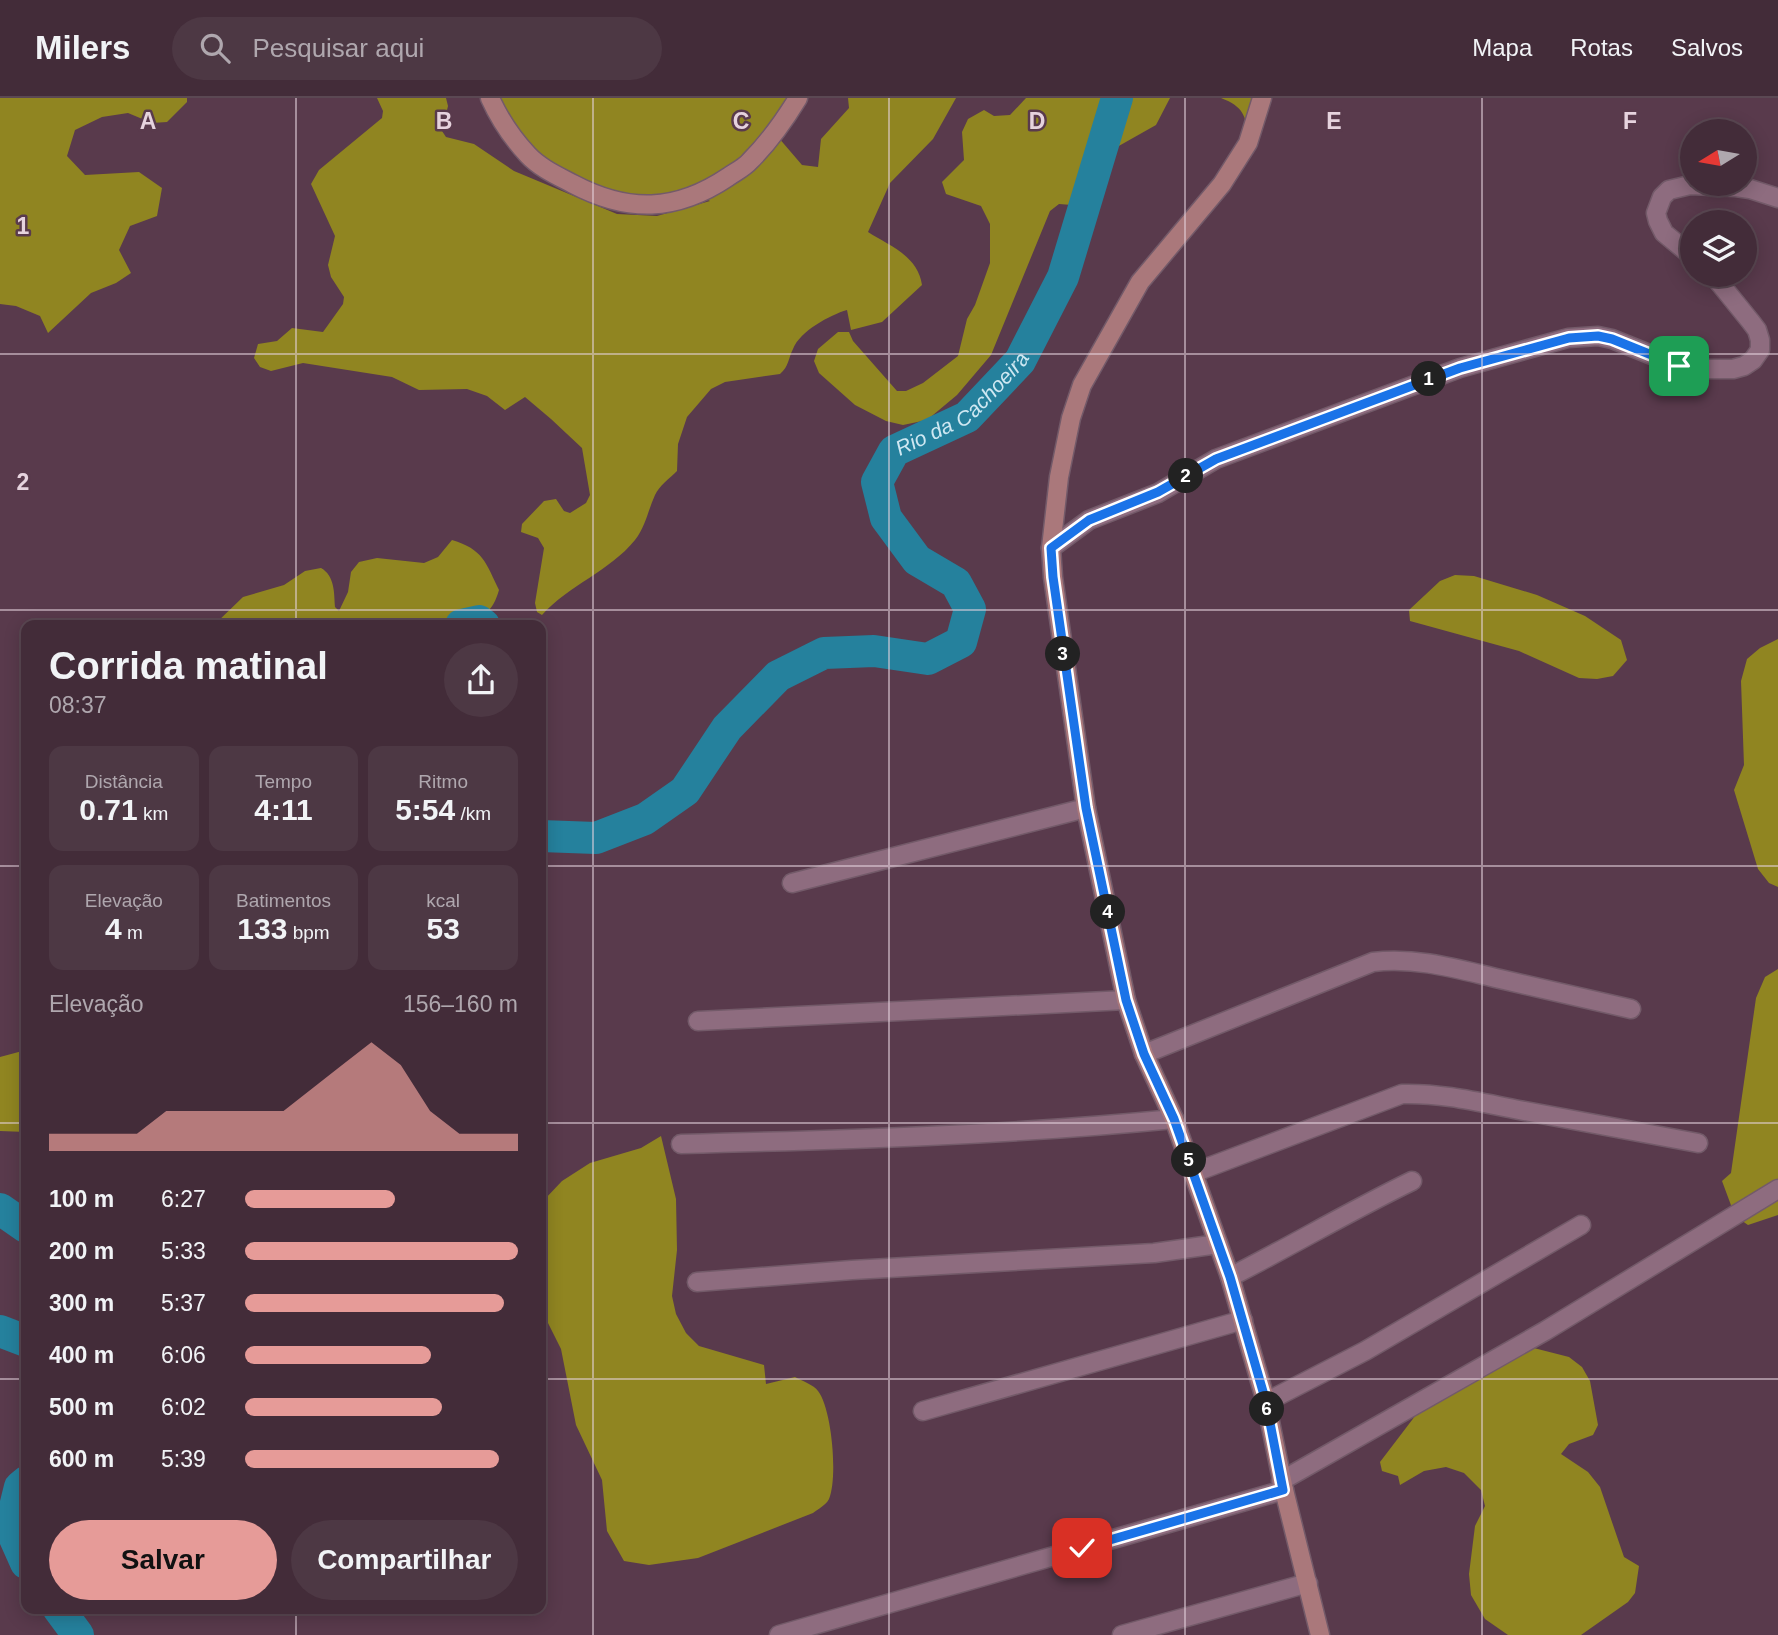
<!DOCTYPE html>
<html lang="pt">
<head>
<meta charset="utf-8">
<style>
  :root { --surface:#432c39; --page:#4d3844; --text:#f1f3f6; --muted:#afa7ae; --line:#5b4853; --accent:#e69b98 }
  body { margin:0; font-family:Helvetica,sans-serif; background:var(--page); color:var(--text); height:100vh; display:flex; flex-direction:column; font-size:26px; white-space:nowrap }
  * { box-sizing:border-box; margin:0 }
  p { font-size:23px; color:var(--muted) }
  .icon { flex:none; width:38px; height:38px; fill:none; stroke:currentColor; stroke-width:2; stroke-linecap:round; stroke-linejoin:round }
  .map { position:relative; flex:1; overflow:hidden }
  .side { position:absolute; left:21px; top:522px; width:525px; height:994px; display:flex; flex-direction:column; background:var(--surface); border-radius:14px; box-shadow:0 4px 18px #0003,0 0 0 2px var(--line) }
  .side>* { flex:none }
  .needle { width:46px; rotate:259deg }
  .buttons { position:absolute; left:1680px; top:21px; display:grid; gap:14px }
  .buttons a { display:grid; place-items:center; width:77px; height:77px; border-radius:50%; background:var(--surface); box-shadow:0 4px 18px #0003,0 0 0 2px var(--line); font-size:35px }
  .pin { position:absolute; display:grid; place-items:center; width:60px; height:60px; color:#fff; margin:-30px; border-radius:14px; box-shadow:0 4px 10px #0006 }
  .km { position:absolute; width:35px; height:35px; margin:-18px; border-radius:50%; background:#222; color:#fff; font-size:19px; line-height:35px; text-align:center }
  .round { display:grid; place-items:center; flex:none; width:74px; height:74px; border-radius:37px; background:var(--page) }
  .head { display:flex; align-items:center; justify-content:space-between; height:119px; padding:0 28px }
  h1 { font-size:38px; font-weight:700; line-height:52px }
  .figures { display:grid; grid-template-columns:repeat(3,1fr); gap:10px; height:119px; padding:7px 28px }
  .figures div { display:grid; align-content:center; border-radius:14px; background:var(--page); text-align:center }
  .figures b { font-size:30px; font-weight:700 }
  .figures small { font-size:19px; font-weight:400 }
  .figures p { font-size:19px }
  .chart { height:196px; padding:14px 28px }
  .chart p { display:flex; justify-content:space-between }
  .chart svg { width:100%; height:126px; margin-top:7px; fill:var(--accent); opacity:.7 }
  .action { display:flex; gap:14px; margin-top:auto; padding:14px 28px }
  .action a { flex:1; height:80px; border-radius:42px; background:var(--accent); color:#111; font-size:28px; font-weight:700; line-height:80px; text-align:center }
  .action a+a { background:var(--page); color:var(--text) }
  ul { padding:0 28px; list-style:none; font-size:23px }
  li { display:grid; grid-template-columns:112px 84px 1fr; align-items:center; height:52px }
  li i { height:18px; border-radius:9px; background:var(--accent) }
  header { display:flex; align-items:center; gap:42px; box-sizing:border-box; height:98px; padding:0 35px; background:var(--surface); border-bottom:2px solid var(--line) }
  header strong { font-size:33px }
  nav { display:flex; gap:38px; margin-inline-start:auto; font-size:24px }
  .search { width:490px; height:63px; background:var(--page); display:flex; align-items:center; gap:18px; box-sizing:border-box; padding:0 24px; border-radius:38px; color:var(--muted); font-size:26px }
  .map>svg:first-child { display:block }
  .forest { fill:#908521 }
  .lines { fill:none; stroke-linecap:round; stroke-linejoin:round }
  .river { stroke:#25819d; stroke-width:32 }
  .street-casing { stroke:#735a69; stroke-width:21 }
  .secondary-casing { stroke:#735a69; stroke-width:21 }
  .street { stroke:#8e6c7f; stroke-width:18 }
  .secondary { stroke:#aa787b; stroke-width:18 }
  .route-casing { stroke:#fff; stroke-width:14 }
  .route { stroke:#1a73e8; stroke-width:9 }
  .grid { fill:none; stroke:#e6d3de; stroke-width:2; stroke-opacity:0.55 }
  .labels { text-anchor:middle; stroke-width:5; stroke-linejoin:round; paint-order:stroke }
  .water-label { font-size:21px; font-style:italic; fill:#cfe8f2; stroke:#593a4c }
  .grid-label { font-size:23px; text-anchor:middle; font-weight:bold; fill:#e6d3de; stroke:#593a4c; stroke-width:5; stroke-linejoin:round; paint-order:stroke }
</style>
</head>
<body>
<header>
<strong>Milers</strong>
<div class="search"><svg class="icon" aria-label="search" viewBox="0 0 24 24"><circle cx="10" cy="10" r="6"/><path d="M15 15l6 6"/></svg>Pesquisar aqui</div>
<nav><a>Mapa</a><a>Rotas</a><a>Salvos</a></nav>
</header>
<div class="map">
<svg width="1778" height="1537" viewBox="0 0 1778 1537">
  <rect width="100%" height="100%" fill="#593a4c"/>
  <path class="forest" d="M0 0H187V4L167 24 152 25 128 15 102 19 75 32 67 58 85 77 139 74 162 90 157 118 130 128 119 152 131 175 116 185 91 195 48 235 40 218 16 208 0 206Z
    M377 0H446L448 8 442 33 446 39 474 46 514 73 617 116 657 118 710 103 706 101 642 108 575 86 525 46 498 0H805L798 17 778 39 802 67 818 69 821 41 849 10 848 0H956L933 41 890 85 868 134C890 148 918 158 922 187L882 224 851 232 847 212C830 217 800 233 793 251 788 261 789 268 780 276L725 284 711 291 687 319 678 346 677 373C670 380 659 388 655 397 648 412 646 428 635 442 610 473 569 487 542 517L537 514 535 505 544 450 538 440 521 434 522 426 544 403 556 401 564 413 570 415 586 405 590 397 582 350 551 321 525 299 505 312 487 298 467 291 419 292 392 279 303 265 271 273 260 269 254 260 258 246 277 243 292 230 323 234 343 206 344 199 331 179 328 167 335 138 311 86 319 72 382 20 383 13Z
    M1026 0H1170L1156 27 1117 49 1072 107 1059 106 1050 113 991 257 957 297 927 322 903 327 886 323 855 307 819 275 814 263 818 251 838 234H849L853 243 897 293H906L923 285 958 258 967 221 975 207 990 165V126L981 108 946 96 942 84 964 62 962 34 968 21 984 12 994 18 1010 17Z
    M1221 0H1262L1249 40C1245 17 1244 9 1221 0Z
    M452 442C483 451 486 465 499 492 493 513 485 517 466 527H214L243 499 284 487 305 473 321 470C335 478 334 495 335 509L339 513 348 494 351 474 359 464 377 460 424 465 438 459Z
    M1455 477 1474 478 1537 497 1585 518 1621 542 1627 562 1613 578 1597 581 1579 580 1519 553 1410 523 1409 512 1440 483Z
    M1778 541V789L1769 785 1758 771 1734 692 1744 667 1741 583 1747 561 1760 550Z
    M1778 871V1117L1748 1127 1735 1118 1722 1083 1731 1075 1756 900 1765 879Z
    M26 952V1034L0 1033V959Z
    M661 1038 676 1101 677 1152 672 1198 676 1216 686 1235 699 1248 764 1267 766 1286 795 1279C802 1283 814 1287 818 1293 832 1311 838 1380 829 1401 826 1407 818 1411 813 1415L698 1460 649 1467 624 1463 607 1433 602 1382 576 1327 561 1251 541 1211V1112L544 1102 562 1083 590 1065 641 1050Z
    M1526 1248 1569 1259 1582 1269 1590 1283 1598 1327 1593 1337 1569 1346 1561 1356 1588 1374 1600 1389 1624 1459 1639 1468 1635 1495 1628 1504 1581 1537H1508L1485 1521 1471 1497 1469 1476 1475 1428 1485 1408 1481 1392 1464 1375 1446 1369 1424 1373 1400 1387 1398 1378 1382 1373 1380 1364 1425 1305 1437 1297 1459 1293 1472 1274Z"/>
  <g class="lines">
    <g class="river">
      <path d="M461 527 479 523 484 527"/>
      <path id="s1" d="M541 738 596 740 645 721 685 693 727 630 778 578 824 555 874 553 928 561 961 544 970 511 956 485 917 462 886 420 877 384 894 353 967 319 1020 263 1063 179 1117 0"/>
      <path d="M0 1111 26 1129"/>
      <path d="M0 1233 26 1243"/>
      <path d="M26 1384 20 1389 10 1429 26 1465"/>
      <path d="M58 1510 78 1537"/>
    </g>
    <g class="street-casing">
      <path id="street" d="M1692 158 1664 135 1658 123 1656 115 1662 99 1669 92 1690 87 1736 89 1750 91 1778 100
        M1051 450 1089 422 1158 395 1216 361 1460 270 1568 240 1598 238 1612 241 1679 268 1696 271H1733L1744 268 1753 262 1760 252V242L1757 232 1751 224 1713 177
        M792 785 1086 710
        M698 923 1126 902
        M1144 956 1373 864C1418 859 1457 871 1500 881 1543 891 1587 901 1631 911
        M681 1046C845 1042 1010 1037 1174 1021
        M1193 1075 1402 996C1443 995 1478 1004 1519 1012 1578 1023 1638 1034 1698 1045
        M1230 1179C1291 1148 1350 1113 1412 1083
        M697 1184 852 1172 1154 1155 1218 1146
        M1266 1304 1365 1253 1581 1127
        M923 1313 1243 1222
        M1281 1383 1545 1233 1778 1091
        M779 1537 1284 1392
        M1122 1537 1308 1485"/>
    </g>
    <g class="secondary-casing">
      <path id="secondary" d="M490 0C499 20 513 41 528 57 540 70 558 78 573 86 628 115 676 114 728 79 735 74 744 70 750 63 769 44 784 23 798 0
        M1262 0 1248 45 1222 86 1140 184 1082 287 1071 320 1059 379 1051 450 1053 479 1086 710 1126 902 1144 956 1174 1021 1230 1179 1266 1304 1284 1392 1320 1537"/>
    </g>
    <use href="#street" class="street"/>
    <use href="#secondary" class="secondary"/>
  </g>
  <g class="lines">
    <g class="route-casing">
      <path id="route" d="M1082 1450 1283 1392 1266 1304 1230 1179 1174 1021 1144 956 1126 902 1086 710 1053 479 1051 450 1089 422 1158 394 1216 361 1460 270 1569 240 1598 238 1612 241 1679 268"/>
    </g>
    <use href="#route" class="route"/>
  </g>
  <path class="grid" d="M296 0V527M593 0V1537M889 0V1537M1185 0V1537M1482 0V1537M0 256H1778M0 512H1778M0 768H26M541 768H1778M0 1025H26M541 1025H1778M0 1281H26M541 1281H1778M296 1510V1537"/>
  <g class="labels">
    <g class="water-label">
      <text dy="7" stroke="none"><textPath href="#s1" startOffset="816">Rio da Cachoeira</textPath></text>
    </g>
  </g>
  <g class="grid-label">
    <text x="148" y="31">A</text>
    <text x="444" y="31">B</text>
    <text x="741" y="31">C</text>
    <text x="1037" y="31">D</text>
    <text x="1334" y="31">E</text>
    <text x="1630" y="31">F</text>
    <text x="23" y="136">1</text>
    <text x="23" y="392">2</text>
  </g>
</svg>
<div class="buttons">
<a><svg class="needle" viewBox="-14 -14 28 28"><path d="M0-13l5 13h-10z" fill="#e53935"/><path d="M0 13l5-13h-10z" fill="#afa7ae"/></svg></a>
<a><svg class="icon" aria-label="layers" viewBox="0 0 24 24"><path d="M12 4l9 5-9 5-9-5zM3 14l9 5 9-5"/></svg></a>
</div>
<div class="pin" style="left:1679px;top:268px;background:#1e9e55"><svg class="icon" aria-label="arrive" viewBox="0 0 24 24"><path d="M6 21V4h12l-3 4 3 4H6"/></svg></div>
<div class="pin" style="left:1082px;top:1450px;background:#d93025"><svg class="icon" aria-label="check" viewBox="0 0 24 24"><path d="M5 12l5 5 9-10"/></svg></div>
<b class="km" style="left:1429px;top:281px">1</b>
<b class="km" style="left:1186px;top:378px">2</b>
<b class="km" style="left:1063px;top:556px">3</b>
<b class="km" style="left:1108px;top:814px">4</b>
<b class="km" style="left:1189px;top:1062px">5</b>
<b class="km" style="left:1267px;top:1311px">6</b>
<section class="side">
<div class="head"><div><h1>Corrida matinal</h1><p>08:37</p></div><a class="round"><svg class="icon" aria-label="share" viewBox="0 0 24 24"><path d="M12 15V3M7 8l5-5 5 5M5 13v7h14v-7"/></svg></a></div>
<div class="figures">
<div><p>Distância</p><b>0.71<small> km</small></b></div>
<div><p>Tempo</p><b>4:11</b></div>
<div><p>Ritmo</p><b>5:54<small> /km</small></b></div>
</div>
<div class="figures">
<div><p>Elevação</p><b>4<small> m</small></b></div>
<div><p>Batimentos</p><b>133<small> bpm</small></b></div>
<div><p>kcal</p><b>53</b></div>
</div>
<div class="chart"><p><span>Elevação</span>156–160 m</p>
<svg viewBox="0 0 160 44" preserveAspectRatio="none"><path d="M0 44V38L10 38L20 38L30 38L40 30L50 30L60 30L70 30L80 30L90 22L100 14L110 6L120 14L130 30L140 38L150 38L160 38V44z"/></svg>
</div>
<ul>
<li><b>100 m</b>6:27<i style="width:55%"></i></li>
<li><b>200 m</b>5:33<i style="width:100%"></i></li>
<li><b>300 m</b>5:37<i style="width:95%"></i></li>
<li><b>400 m</b>6:06<i style="width:68%"></i></li>
<li><b>500 m</b>6:02<i style="width:72%"></i></li>
<li><b>600 m</b>5:39<i style="width:93%"></i></li>
</ul>
<div class="action"><a>Salvar</a><a>Compartilhar</a></div>
</section>
</div>
</body>
</html>
